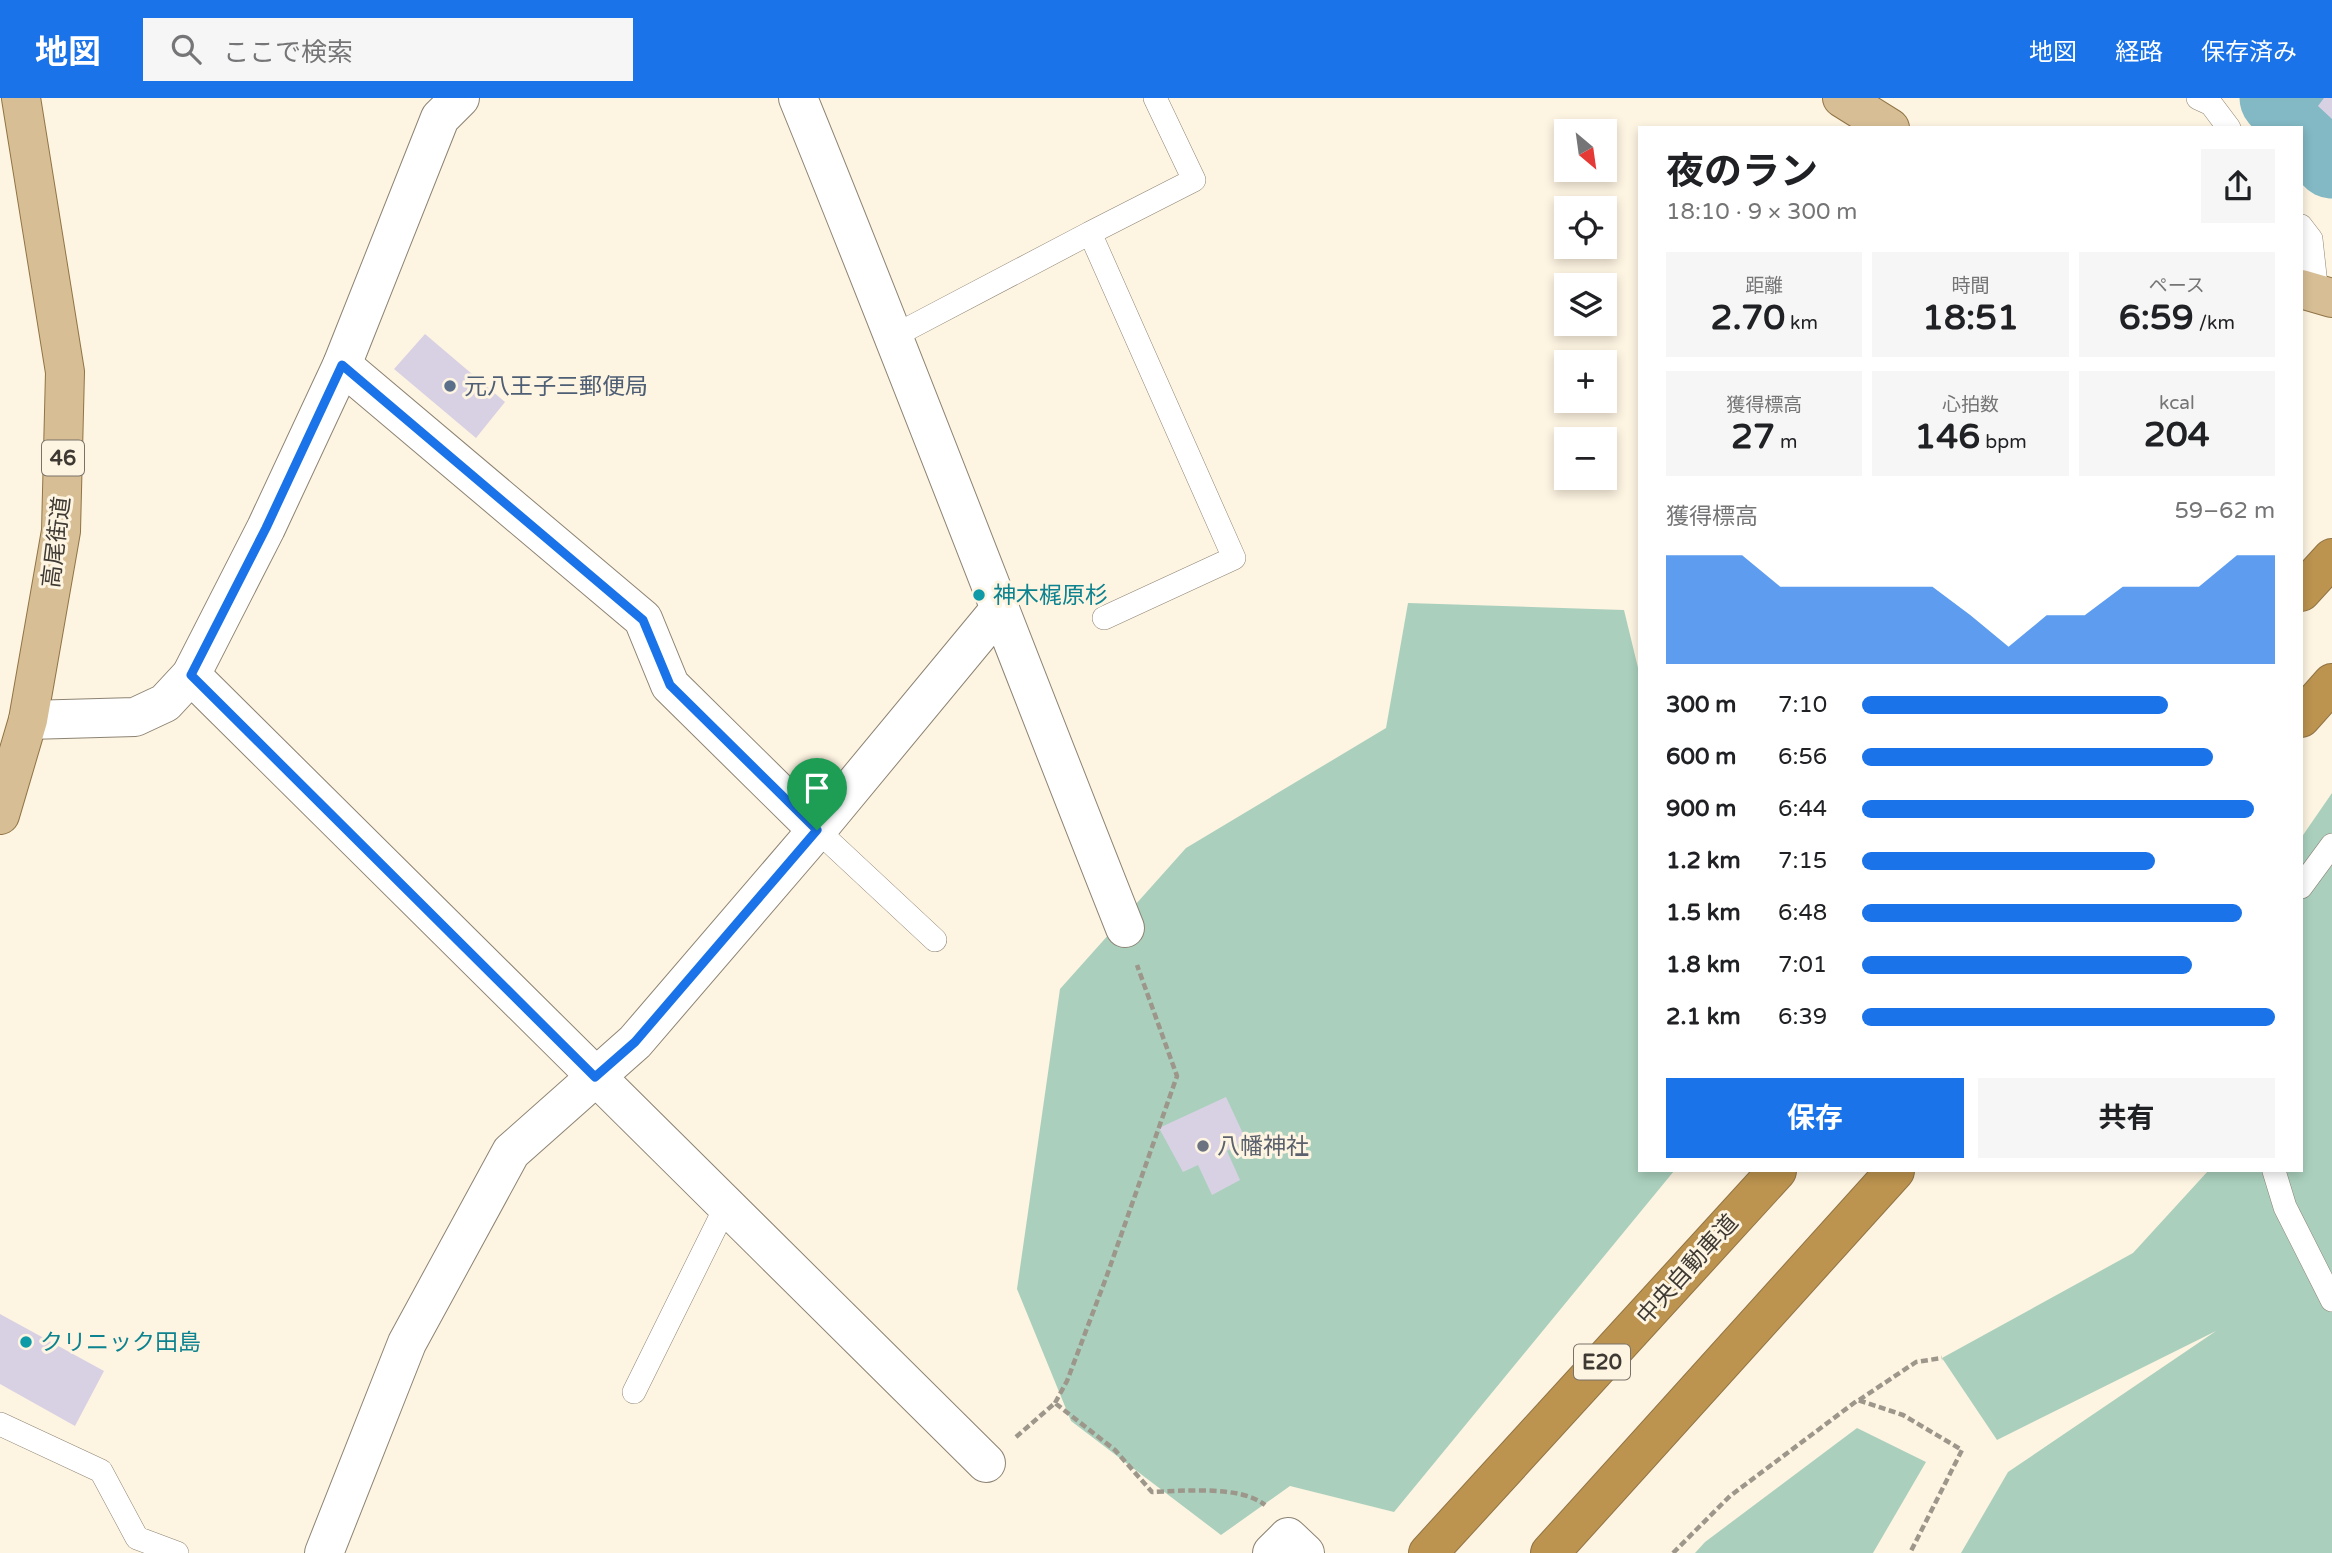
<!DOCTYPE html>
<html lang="ja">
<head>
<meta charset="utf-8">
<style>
  :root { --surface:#fff; --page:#f6f6f6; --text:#202124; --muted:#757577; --accent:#1a73e8 }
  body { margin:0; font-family:"Varela Round","Noto Sans JP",sans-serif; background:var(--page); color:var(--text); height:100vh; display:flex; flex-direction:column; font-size:26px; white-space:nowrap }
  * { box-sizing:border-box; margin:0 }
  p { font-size:23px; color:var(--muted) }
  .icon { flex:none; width:38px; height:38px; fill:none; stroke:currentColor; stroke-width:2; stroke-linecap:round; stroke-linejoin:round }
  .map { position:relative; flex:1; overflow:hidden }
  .side { position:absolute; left:1638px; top:28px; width:665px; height:1046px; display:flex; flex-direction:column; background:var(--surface); border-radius:0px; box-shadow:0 4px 10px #0003 }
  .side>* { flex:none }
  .needle { width:46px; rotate:151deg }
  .buttons { position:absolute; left:1554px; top:21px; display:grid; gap:14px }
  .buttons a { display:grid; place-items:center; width:63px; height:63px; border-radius:0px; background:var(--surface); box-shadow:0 4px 10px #0003; font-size:35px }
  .pin { position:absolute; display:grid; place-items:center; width:60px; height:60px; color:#fff; margin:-72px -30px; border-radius:50% 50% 50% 0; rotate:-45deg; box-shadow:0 0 7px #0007 }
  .pin .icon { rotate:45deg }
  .round { display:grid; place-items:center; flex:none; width:74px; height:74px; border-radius:0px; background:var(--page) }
  .headline { display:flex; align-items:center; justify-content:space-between; height:119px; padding:0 28px }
  h1 { font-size:38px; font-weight:700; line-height:52px }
  .figures { display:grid; grid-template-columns:repeat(3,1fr); gap:10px; height:119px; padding:7px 28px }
  .figures div { display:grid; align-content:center; border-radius:0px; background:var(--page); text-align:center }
  .figures b { font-size:35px; font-weight:700 }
  .figures small { font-size:19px; font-weight:400 }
  .figures p { font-size:19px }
  .chart { height:196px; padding:14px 28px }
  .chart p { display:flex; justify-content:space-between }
  .chart svg { width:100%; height:126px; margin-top:7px; fill:var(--accent); opacity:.7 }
  .button { display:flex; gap:14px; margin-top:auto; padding:14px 28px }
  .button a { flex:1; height:80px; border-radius:0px; background:var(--accent); color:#fff; font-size:28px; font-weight:700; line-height:80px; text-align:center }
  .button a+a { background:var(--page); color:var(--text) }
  ul { padding:0 28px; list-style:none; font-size:23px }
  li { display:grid; grid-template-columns:112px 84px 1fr; align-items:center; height:52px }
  li i { height:18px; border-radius:9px; background:var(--accent) }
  header { display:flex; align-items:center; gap:42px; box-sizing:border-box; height:98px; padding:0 35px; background:var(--accent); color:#fff }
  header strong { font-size:33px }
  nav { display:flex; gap:38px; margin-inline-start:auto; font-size:24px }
  .search { width:490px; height:63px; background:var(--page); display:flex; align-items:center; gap:18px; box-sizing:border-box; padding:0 24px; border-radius:0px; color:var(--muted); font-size:26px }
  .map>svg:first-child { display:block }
  .green { fill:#aad0bd }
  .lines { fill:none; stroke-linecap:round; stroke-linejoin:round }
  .river { stroke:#82b9c4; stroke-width:77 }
  .building { fill:#d8d1e3 }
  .service-casing { stroke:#8c8373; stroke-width:24 }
  .minor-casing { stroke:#8c8373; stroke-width:40 }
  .tertiary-casing { stroke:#8c8373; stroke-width:40 }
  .primary-casing { stroke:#907445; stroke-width:40 }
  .motorway-casing { stroke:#907445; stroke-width:40 }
  .path { stroke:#9d968a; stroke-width:4.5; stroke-dasharray:7 3.5; stroke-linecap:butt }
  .service { stroke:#fff; stroke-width:23 }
  .minor { stroke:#fff; stroke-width:38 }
  .tertiary { stroke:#fff; stroke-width:38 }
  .primary { stroke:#d7be95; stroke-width:38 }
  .motorway { stroke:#bc934f; stroke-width:38 }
  .route-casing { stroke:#fff; stroke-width:14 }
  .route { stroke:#1a73e8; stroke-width:9 }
  .service-dot { fill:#5c6f8a; stroke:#fef4e2; stroke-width:2.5 }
  .culture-dot { fill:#0f9aa8; stroke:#fef4e2; stroke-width:2.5 }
  .worship-dot { fill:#6b7280; stroke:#fef4e2; stroke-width:2.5 }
  .labels { text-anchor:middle; stroke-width:6; stroke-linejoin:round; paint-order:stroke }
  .shield { fill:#fef4e2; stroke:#787268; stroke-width:2 }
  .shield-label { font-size:21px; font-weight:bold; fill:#3e3a33 }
  .service-label { font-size:23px; fill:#4e5e75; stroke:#fef4e2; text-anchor:start }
  .street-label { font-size:23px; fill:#3e3a33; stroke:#fef4e2 }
  .culture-label { font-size:23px; fill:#0d838f; stroke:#fef4e2; text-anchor:start }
  .worship-label { font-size:23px; fill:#5b616d; stroke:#fef4e2; text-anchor:start }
</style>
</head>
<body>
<header>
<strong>地図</strong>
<div class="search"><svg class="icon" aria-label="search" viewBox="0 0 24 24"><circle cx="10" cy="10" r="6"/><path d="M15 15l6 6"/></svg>ここで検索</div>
<nav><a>地図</a><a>経路</a><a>保存済み</a></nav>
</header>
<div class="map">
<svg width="2332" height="1455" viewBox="0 0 2332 1455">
  <rect width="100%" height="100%" fill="#fef4e2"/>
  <path class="green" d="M1408 505 1624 512 1640 578V1073H1674L1394 1414 1290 1388 1221 1437 1071 1323 1017 1191 1060 891 1186 750 1386 630Z
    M2332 695V1455H1961L2008 1374 2216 1233 1997 1342 1942 1260 2133 1155 2208 1073H2301V740Z
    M1857 1330 1926 1364 1873 1455H1695L1705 1444Z"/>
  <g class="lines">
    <path class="river" d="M2278 0 2332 62"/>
  </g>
  <path class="building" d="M2324 0H2332V21L2318 8Z
    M425 236 505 304 476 340 394 271Z
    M1226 999 1246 1042 1227 1053 1240 1082 1212 1097 1198 1067 1183 1074 1159 1030Z
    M0 1216 104 1273 75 1328 0 1286Z"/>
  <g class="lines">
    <g class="service-casing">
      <path id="service" d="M2198 0 2211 6 2229 30
        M2301 128 2311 141 2317 196
        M1090 135 1194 82 1155 0
        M894 238 1090 135 1234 460 1104 520
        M817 732 935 842
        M2301 789 2332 747
        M2274 1073 2285 1109 2332 1202
        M634 1294 727 1106
        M0 1326 101 1373 137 1440 177 1455"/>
    </g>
    <g class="minor-casing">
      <path id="minor" d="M798 0C910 275 1015 553 1125 830
        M342 267 643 521 670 587 817 732
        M191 577 986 1365
        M324 1455 407 1245 511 1054 635 944 817 732 999 512
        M1272 1455 1288 1439 1305 1455"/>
    </g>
    <g class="tertiary-casing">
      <path id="tertiary" d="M28 622 135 619 165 605 191 577 266 430 342 267 440 20 460 0"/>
    </g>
    <g class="primary-casing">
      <path id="primary" d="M1842 0 1890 30
        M2301 191 2332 200
        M0 717 28 622 61 433 65 274 21 0"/>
    </g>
    <g class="motorway-casing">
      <path id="motorway" d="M2301 494 2332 460
        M2301 620 2332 585
        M1428 1455 1777 1073
        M1550 1455 1895 1073"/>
    </g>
    <path class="path" d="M1859 1302 1916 1264 1942 1260
      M1055 1305 1067 1283 1106 1180 1177 978 1137 867
      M1016 1339 1055 1305 1115 1352 1152 1394C1183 1393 1240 1387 1265 1407
      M1673 1455 1730 1398 1858 1302 1903 1317 1962 1352 1910 1455"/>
    <use href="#service" class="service"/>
    <use href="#minor" class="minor"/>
    <use href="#tertiary" class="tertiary"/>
    <use href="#primary" class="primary"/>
    <use href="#motorway" class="motorway"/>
  </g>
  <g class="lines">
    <g class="route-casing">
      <path id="route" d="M342 267 643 522 670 587 817 732 635 944 595 979 191 577 266 430Z"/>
    </g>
    <use href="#route" class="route"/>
  </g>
  <circle class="service-dot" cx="450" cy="288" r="7"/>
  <g class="culture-dot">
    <circle cx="979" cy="497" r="7"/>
    <circle cx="26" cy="1244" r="7"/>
  </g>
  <circle class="worship-dot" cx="1203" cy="1048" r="7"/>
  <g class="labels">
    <g class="shield">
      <rect x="42" y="342.5" width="42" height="35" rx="5"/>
      <rect x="1574" y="1246.5" width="56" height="35" rx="5"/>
    </g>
    <g class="shield-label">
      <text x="63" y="367">46</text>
      <text x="1602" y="1271">E20</text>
    </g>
    <g class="service-label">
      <text x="464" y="296">元八王子三郵便局</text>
    </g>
    <g class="street-label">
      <text transform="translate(56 444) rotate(-83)" y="8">高尾街道</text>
      <text transform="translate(1687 1171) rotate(-48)" y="8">中央自動車道</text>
    </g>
    <g class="culture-label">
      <text x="993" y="505">神木梶原杉</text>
      <text x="40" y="1252">クリニック田島</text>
    </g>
    <g class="worship-label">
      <text x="1217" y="1056">八幡神社</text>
    </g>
  </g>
</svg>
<div class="buttons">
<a><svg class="needle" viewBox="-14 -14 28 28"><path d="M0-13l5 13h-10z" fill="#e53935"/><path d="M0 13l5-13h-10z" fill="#757577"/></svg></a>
<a><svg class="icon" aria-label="locate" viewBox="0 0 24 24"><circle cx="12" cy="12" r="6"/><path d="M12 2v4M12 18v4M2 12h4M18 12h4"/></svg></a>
<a><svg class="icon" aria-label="layers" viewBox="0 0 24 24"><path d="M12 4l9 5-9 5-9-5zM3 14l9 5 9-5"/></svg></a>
<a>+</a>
<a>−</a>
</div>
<div class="pin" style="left:817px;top:732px;background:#1e9e55"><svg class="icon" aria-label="arrive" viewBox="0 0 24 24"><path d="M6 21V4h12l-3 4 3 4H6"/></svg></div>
<section class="side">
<div class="headline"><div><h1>夜のラン</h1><p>18:10 · 9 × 300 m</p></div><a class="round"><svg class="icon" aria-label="share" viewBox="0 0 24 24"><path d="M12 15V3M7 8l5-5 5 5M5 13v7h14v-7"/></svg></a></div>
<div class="figures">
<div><p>距離</p><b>2.70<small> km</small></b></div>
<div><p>時間</p><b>18:51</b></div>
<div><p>ペース</p><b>6:59<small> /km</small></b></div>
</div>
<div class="figures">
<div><p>獲得標高</p><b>27<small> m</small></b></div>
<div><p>心拍数</p><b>146<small> bpm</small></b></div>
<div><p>kcal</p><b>204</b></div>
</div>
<div class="chart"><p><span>獲得標高</span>59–62 m</p>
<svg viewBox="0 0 160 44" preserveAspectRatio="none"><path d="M0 44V6L10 6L20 6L30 17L40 17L50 17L60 17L70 17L80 27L90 38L100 27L110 27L120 17L130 17L140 17L150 6L160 6V44z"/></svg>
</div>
<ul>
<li><b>300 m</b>7:10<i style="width:74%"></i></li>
<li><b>600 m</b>6:56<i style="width:85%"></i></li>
<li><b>900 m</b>6:44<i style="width:95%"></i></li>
<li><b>1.2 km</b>7:15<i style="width:71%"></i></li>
<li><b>1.5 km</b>6:48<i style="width:92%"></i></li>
<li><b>1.8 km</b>7:01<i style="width:80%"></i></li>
<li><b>2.1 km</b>6:39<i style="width:100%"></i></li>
</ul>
<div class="button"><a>保存</a><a>共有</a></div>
</section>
</div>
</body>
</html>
